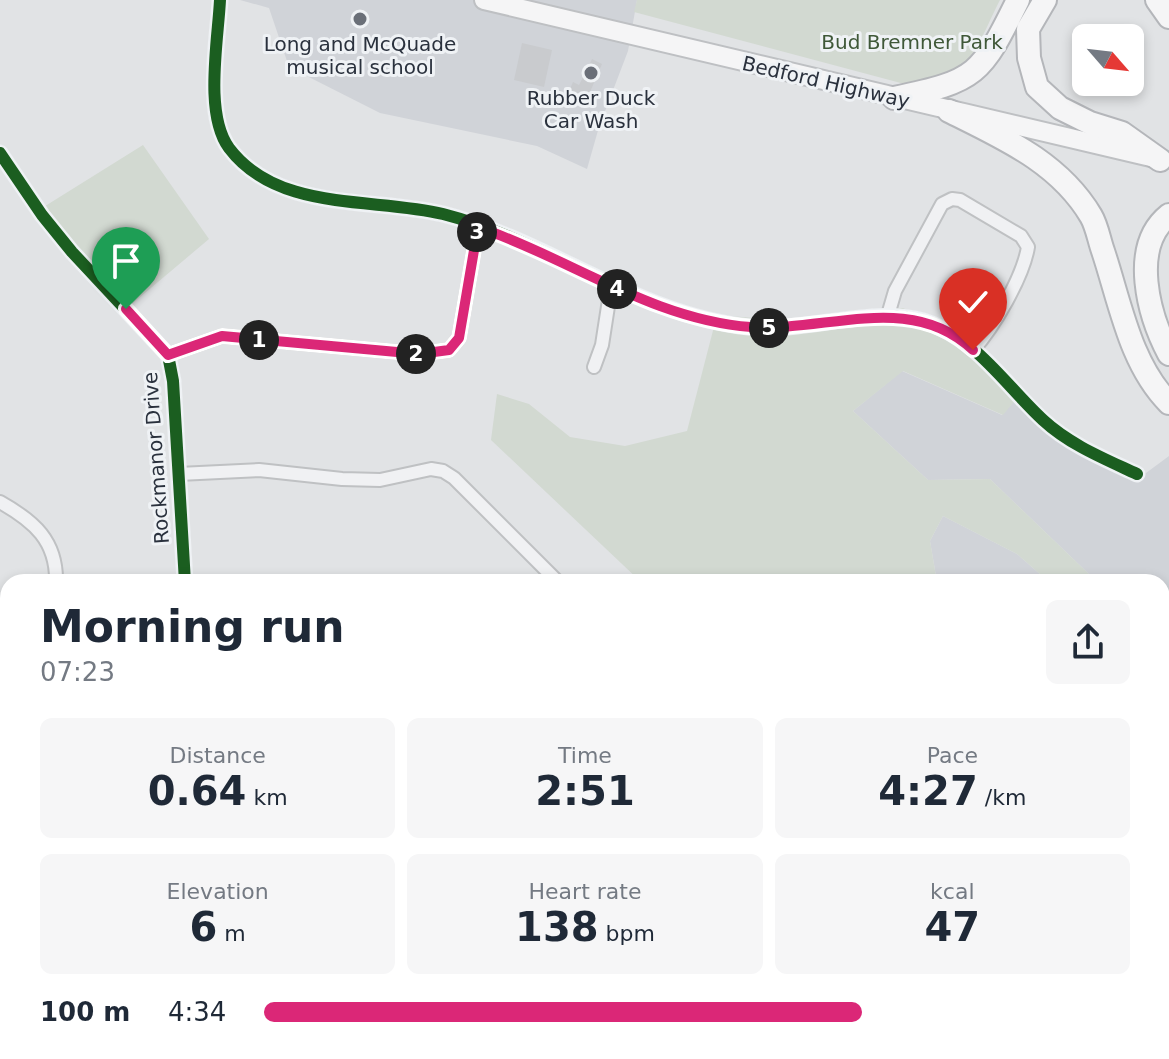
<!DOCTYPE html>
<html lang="en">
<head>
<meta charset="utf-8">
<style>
  :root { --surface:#fff; --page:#f6f6f7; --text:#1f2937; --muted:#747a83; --accent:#db2777 }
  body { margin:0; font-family:"DejaVu Sans",sans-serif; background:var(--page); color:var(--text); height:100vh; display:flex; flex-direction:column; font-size:30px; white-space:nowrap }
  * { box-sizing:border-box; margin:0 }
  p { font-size:26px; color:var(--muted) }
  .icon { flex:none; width:44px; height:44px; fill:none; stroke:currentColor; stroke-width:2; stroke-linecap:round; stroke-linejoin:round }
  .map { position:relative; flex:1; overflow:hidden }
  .side { position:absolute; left:0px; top:574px; width:1170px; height:486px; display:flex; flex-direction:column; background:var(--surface); border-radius:24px 24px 0 0; box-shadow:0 4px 12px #0003 }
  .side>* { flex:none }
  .needle { width:52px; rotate:118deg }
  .controls { position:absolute; left:1072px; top:24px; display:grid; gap:16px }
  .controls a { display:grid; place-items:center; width:72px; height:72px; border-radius:12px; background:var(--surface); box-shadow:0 4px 12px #0003; font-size:40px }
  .pin { position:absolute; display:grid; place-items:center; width:68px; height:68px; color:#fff; margin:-82px -34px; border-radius:50% 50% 50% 0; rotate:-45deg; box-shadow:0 0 8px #0007 }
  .pin .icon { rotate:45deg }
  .km { position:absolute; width:40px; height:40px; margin:-20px; border-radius:50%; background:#222; color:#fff; font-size:22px; line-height:40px; text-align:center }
  .round { display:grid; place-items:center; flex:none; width:84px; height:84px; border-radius:12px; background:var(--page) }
  .headline { display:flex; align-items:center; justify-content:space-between; height:136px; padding:0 40px }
  h1 { font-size:44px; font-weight:800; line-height:60px }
  .stats { display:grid; grid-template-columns:repeat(3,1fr); gap:12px; height:136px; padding:8px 40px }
  .stats div { display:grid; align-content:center; border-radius:12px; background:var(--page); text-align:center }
  .stats b { font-size:40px; font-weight:800 }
  .stats small { font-size:22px; font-weight:400 }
  .stats p { font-size:22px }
  ul { padding:0 40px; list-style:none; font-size:26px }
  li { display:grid; grid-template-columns:128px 96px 1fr; align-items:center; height:60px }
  li i { height:20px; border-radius:10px; background:var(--accent) }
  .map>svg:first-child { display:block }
  .built { fill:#d0d3d8 }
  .green { fill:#d2d9d1 }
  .building { fill:#c9cbce }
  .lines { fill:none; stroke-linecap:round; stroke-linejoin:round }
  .minor-casing { stroke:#bfc1c3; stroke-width:16 }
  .primary-casing { stroke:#bec0c3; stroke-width:22 }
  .motorway-casing { stroke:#b4b6ba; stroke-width:26 }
  .minor { stroke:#f0f1f3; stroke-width:12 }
  .primary { stroke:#f5f5f6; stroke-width:18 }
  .motorway { stroke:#f5f5f6; stroke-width:22 }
  .cycleway-casing { stroke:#eff2f5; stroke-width:17 }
  .cycleway { stroke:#1b5e20; stroke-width:12 }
  .route-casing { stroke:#fff; stroke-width:16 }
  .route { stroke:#db2777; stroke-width:10 }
  .poi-dot { fill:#6a6f78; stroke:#eff2f5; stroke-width:3 }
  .labels { text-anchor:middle; stroke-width:6; stroke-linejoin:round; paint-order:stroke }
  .park-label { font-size:20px; fill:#3f5838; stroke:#eff2f5 }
  .poi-label { font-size:20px; fill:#2a313d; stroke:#eff2f5 }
  .street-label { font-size:20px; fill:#2a313d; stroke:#eff2f5 }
</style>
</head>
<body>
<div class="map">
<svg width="1169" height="1059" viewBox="0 0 1169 1059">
  <rect width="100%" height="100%" fill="#e1e3e5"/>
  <path class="built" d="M240 0H637L628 51 599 127 587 169 537 146 380 113 289 67 269 8Z
    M902 371 1002 415 1022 392 1061 428 1146 473 1169 456V730L1162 728V582H1090V575L990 479 928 480 853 411Z
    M943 516 1017 554 1049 582H937L930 541Z"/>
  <path class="green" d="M637 0H1000C973 53 975 72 912 86L634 12Z
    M143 145 209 239 126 309 42 208Z
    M903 308 965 339 1022 392 1003 415 903 371 853 411 928 480 990 479 1090 575V582H1049L1017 554 943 516 930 541 937 582H641L491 440 497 394 529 404 570 437 625 446 687 431 717 315 781 320Z
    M1162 728 1169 730V857L1162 859Z
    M1169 911V1045L1162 1047V913Z
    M0 940 8 941V1052H1143L1115 1059H0Z"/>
  <path class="building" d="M522 43 552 50 544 87 514 80Z
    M592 59 602 64 584 106 566 98 573 82 579 85Z"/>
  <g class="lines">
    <g class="minor-casing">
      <path id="minor" d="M220 0C218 41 204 114 229 148 278 213 374 197 443 214 549 241 638 316 749 327 805 333 871 306 923 321 975 336 1005 385 1043 420 1070 445 1105 459 1137 474
        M0 153 42 215 72 252 168 355 173 381 185 582
        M888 315 895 291 942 204 952 199 960 200 1021 236 1028 247C1023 277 994 327 973 350
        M168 355 222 336 419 354 449 350 459 338 478 227
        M594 367 602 345 611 287
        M179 474 259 470 342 479 380 480 431 469 443 471 454 478 558 582
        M0 502C34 521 57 541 56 582
        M0 751 8 754"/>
    </g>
    <g class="primary-casing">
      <path id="primary" d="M484 0 1155 158"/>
    </g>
    <g class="motorway-casing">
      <path id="motorway" d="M1045 0 1028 29 1029 58 1037 87 1060 108 1090 123 1122 133 1160 160
        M1157 0 1169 17
        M894 98C977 81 981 75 1018 0
        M949 111C1003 138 1059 162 1091 216 1097 226 1099 240 1103 251 1120 302 1130 364 1169 403
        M1169 215C1129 247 1149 316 1169 354
        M1162 884 1169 883
        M0 923H8"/>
    </g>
    <use href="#minor" class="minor"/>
    <use href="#primary" class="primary"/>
    <use href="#motorway" class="motorway"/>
    <g class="cycleway-casing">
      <path id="cycleway" d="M220 0C218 41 204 114 229 148 278 213 374 197 443 214 549 241 638 316 749 327 805 333 871 306 923 321 975 336 1005 385 1043 420 1070 445 1105 459 1137 474
        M0 153 42 215 72 252 168 355 173 381 185 582"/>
    </g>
    <use href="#cycleway" class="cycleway"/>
  </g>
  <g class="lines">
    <g class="route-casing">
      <path id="route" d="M126 309 168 355 222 336 419 354 449 350 459 338 478 227C569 258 653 320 751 327 827 332 911 291 973 350"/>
    </g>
    <use href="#route" class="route"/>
  </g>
  <g class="poi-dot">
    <circle cx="360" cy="19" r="8"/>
    <circle cx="591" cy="73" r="8"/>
  </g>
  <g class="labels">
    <g class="park-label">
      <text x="912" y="49">Bud Bremner Park</text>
    </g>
    <g class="poi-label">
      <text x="360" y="51">Long and McQuade<tspan x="360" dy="23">musical school</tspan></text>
      <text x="591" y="105">Rubber Duck<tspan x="591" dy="23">Car Wash</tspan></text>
    </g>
    <g class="street-label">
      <text transform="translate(826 82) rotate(13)" y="7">Bedford Highway</text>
      <text transform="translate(156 458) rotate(-94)" y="7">Rockmanor Drive</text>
    </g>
  </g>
</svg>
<div class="controls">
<a><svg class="needle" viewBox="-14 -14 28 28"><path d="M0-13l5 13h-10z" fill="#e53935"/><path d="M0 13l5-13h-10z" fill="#747a83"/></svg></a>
</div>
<div class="pin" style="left:126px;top:309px;background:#1e9e55"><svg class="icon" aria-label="arrive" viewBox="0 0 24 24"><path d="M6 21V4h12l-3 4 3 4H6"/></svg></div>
<div class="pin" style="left:973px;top:350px;background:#d93025"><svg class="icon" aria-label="check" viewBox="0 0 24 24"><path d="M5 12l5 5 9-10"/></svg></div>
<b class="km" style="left:259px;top:340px">1</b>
<b class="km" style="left:416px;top:354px">2</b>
<b class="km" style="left:477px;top:232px">3</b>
<b class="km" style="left:617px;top:289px">4</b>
<b class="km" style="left:769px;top:328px">5</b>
<section class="side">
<div class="headline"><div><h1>Morning run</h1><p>07:23</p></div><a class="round"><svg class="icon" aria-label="share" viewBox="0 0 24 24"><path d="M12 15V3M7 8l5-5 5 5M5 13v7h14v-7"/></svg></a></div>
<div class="stats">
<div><p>Distance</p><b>0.64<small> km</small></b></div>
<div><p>Time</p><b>2:51</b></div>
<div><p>Pace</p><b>4:27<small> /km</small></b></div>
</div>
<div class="stats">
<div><p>Elevation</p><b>6<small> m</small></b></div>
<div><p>Heart rate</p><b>138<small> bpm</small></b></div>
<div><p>kcal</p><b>47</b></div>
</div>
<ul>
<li><b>100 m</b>4:34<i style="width:69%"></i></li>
</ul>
</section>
</div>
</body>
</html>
